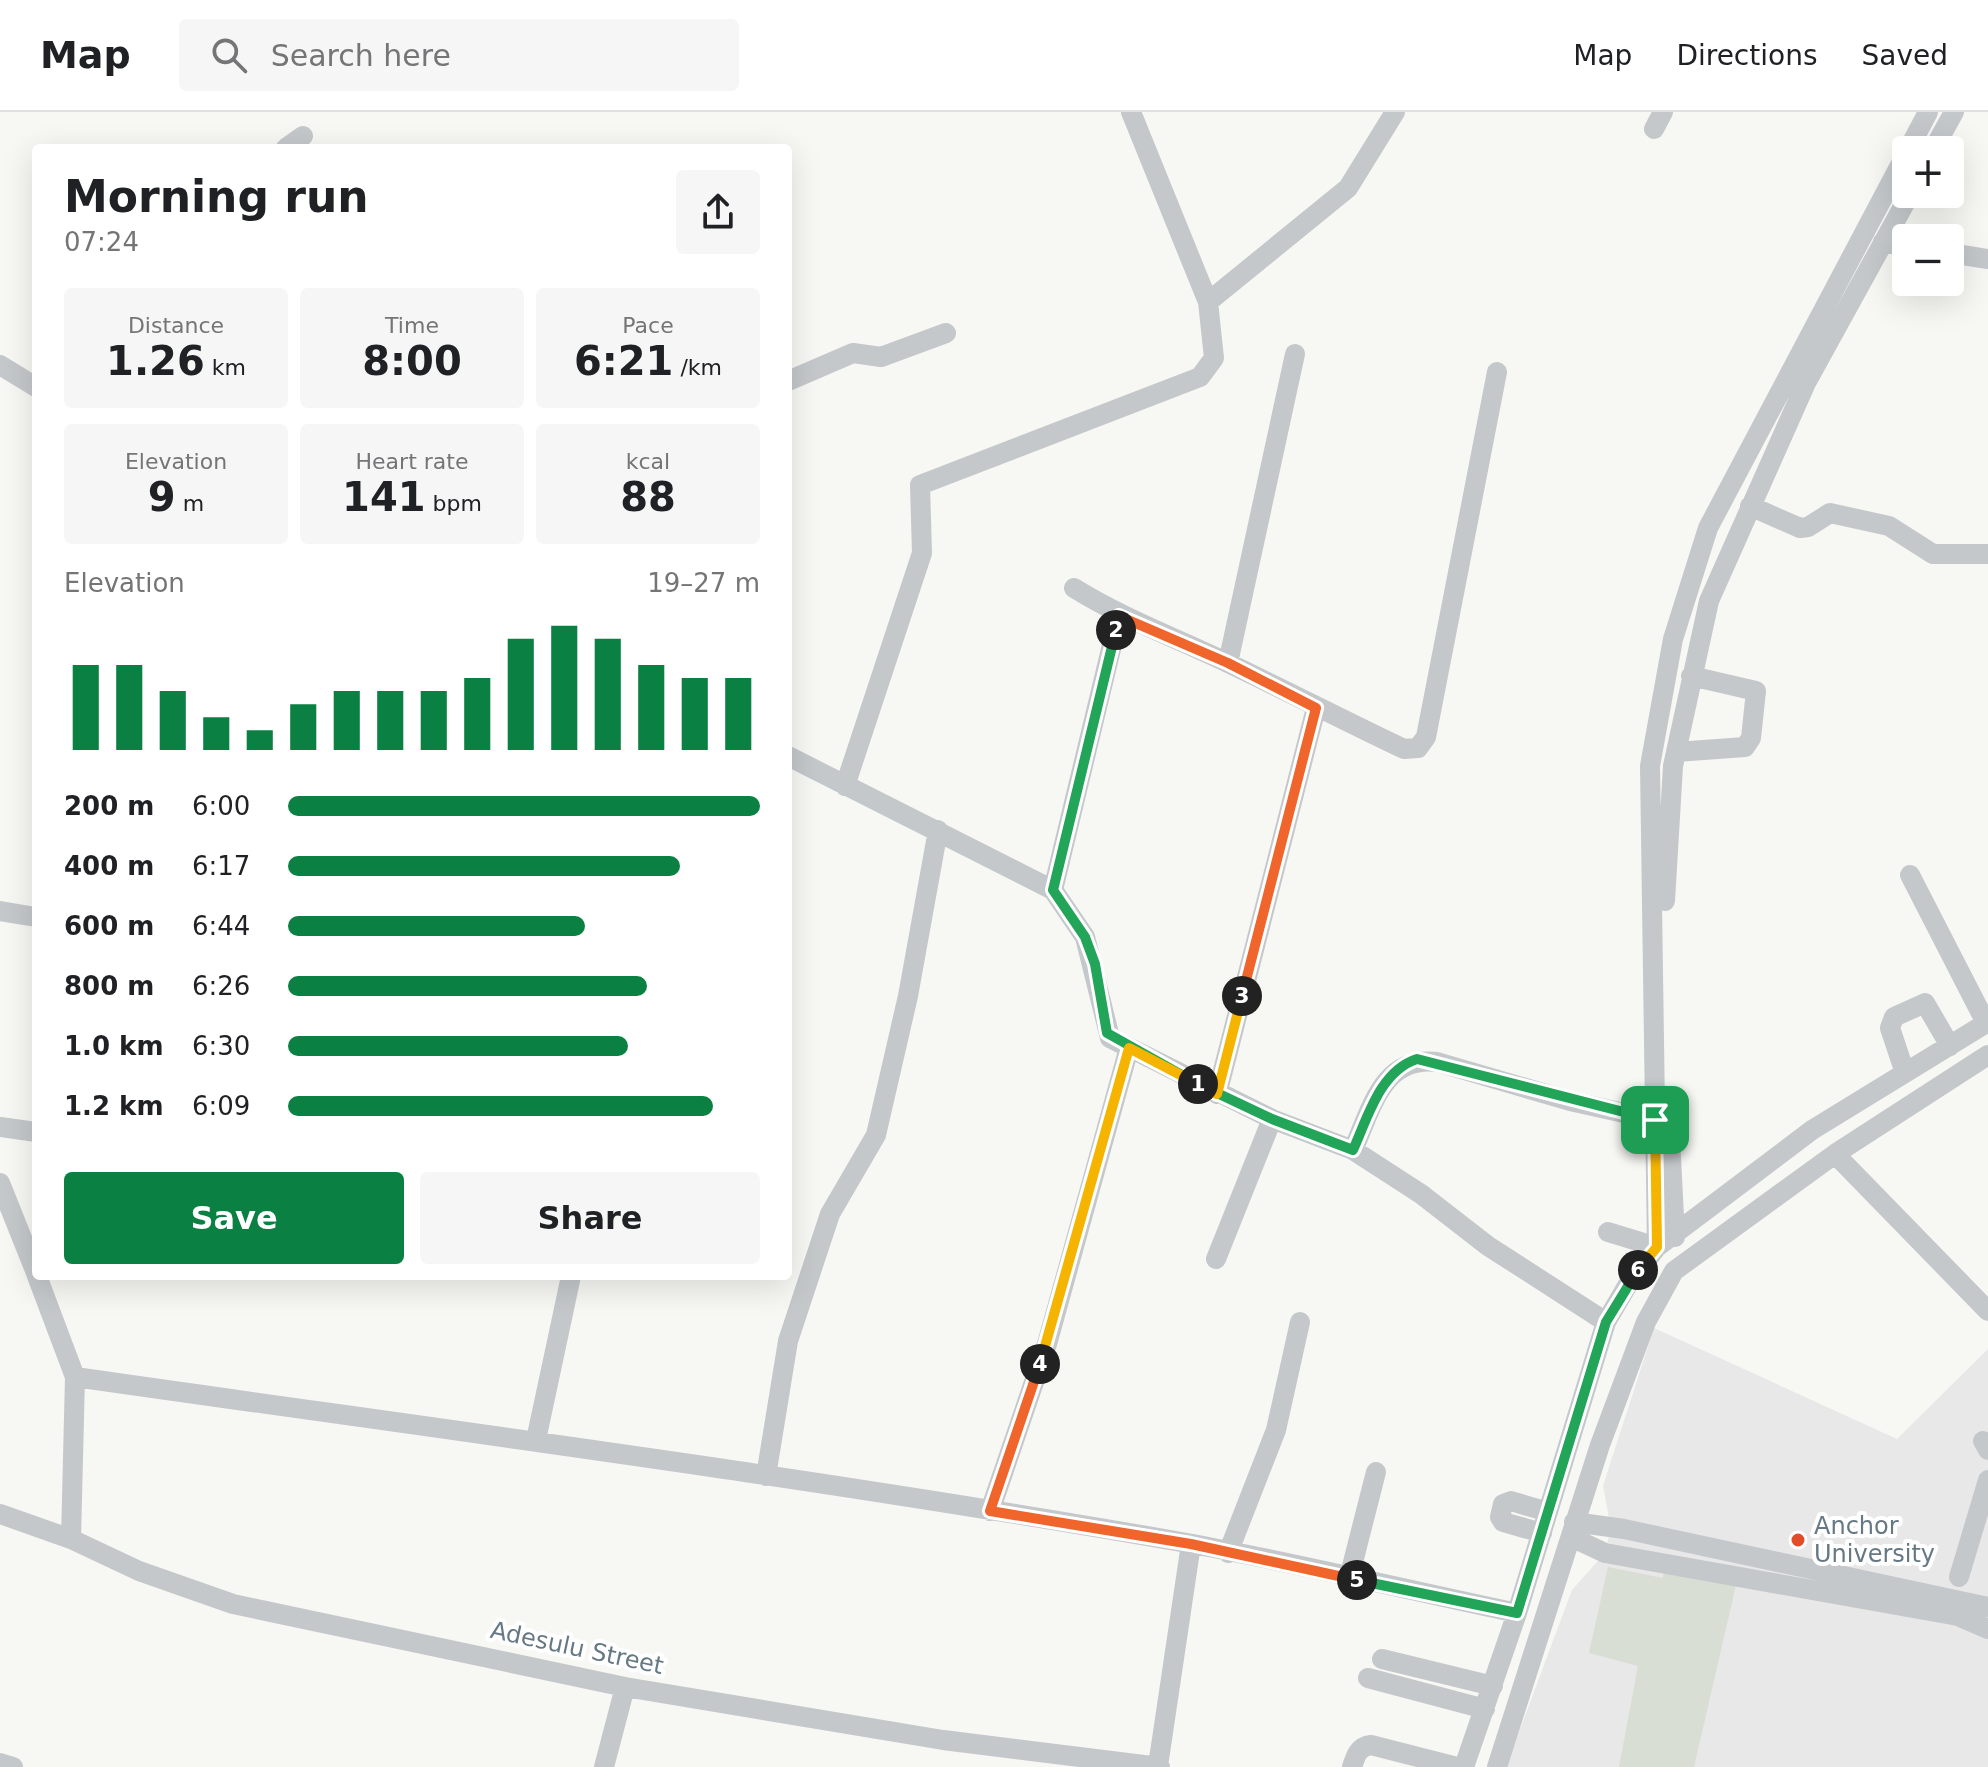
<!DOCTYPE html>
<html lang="en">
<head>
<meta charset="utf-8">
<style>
  :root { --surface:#fff; --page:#f6f6f6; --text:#202124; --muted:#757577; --line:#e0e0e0; --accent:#0b8043 }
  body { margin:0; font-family:"DejaVu Sans",sans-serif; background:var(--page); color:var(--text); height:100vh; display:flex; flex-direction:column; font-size:30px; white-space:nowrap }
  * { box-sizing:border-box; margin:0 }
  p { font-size:26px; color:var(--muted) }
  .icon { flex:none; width:44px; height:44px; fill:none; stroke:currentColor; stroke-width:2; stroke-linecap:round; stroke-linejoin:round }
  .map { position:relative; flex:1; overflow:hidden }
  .details { position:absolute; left:32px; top:32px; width:760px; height:1136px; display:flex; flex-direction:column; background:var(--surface); border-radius:8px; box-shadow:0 8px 32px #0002 }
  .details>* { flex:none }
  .buttons { position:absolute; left:1892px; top:24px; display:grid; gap:16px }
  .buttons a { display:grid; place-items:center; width:72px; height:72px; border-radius:8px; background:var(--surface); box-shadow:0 8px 32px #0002; font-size:40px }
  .pin { position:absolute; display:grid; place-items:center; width:68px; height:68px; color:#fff; margin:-34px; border-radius:16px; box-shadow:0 4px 12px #0006 }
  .km { position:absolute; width:40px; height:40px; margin:-20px; border-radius:50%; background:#222; color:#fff; font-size:22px; line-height:40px; text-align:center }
  .round { display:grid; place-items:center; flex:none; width:84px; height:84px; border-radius:8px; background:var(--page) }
  .summary { display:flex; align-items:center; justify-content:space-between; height:136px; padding:0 32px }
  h1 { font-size:44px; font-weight:700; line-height:60px }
  .stats { display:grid; grid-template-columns:repeat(3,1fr); gap:12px; height:136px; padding:8px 32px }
  .stats div { display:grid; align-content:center; border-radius:8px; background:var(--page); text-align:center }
  .stats b { font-size:40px; font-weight:700 }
  .stats small { font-size:22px; font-weight:400 }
  .stats p { font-size:22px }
  .chart { height:224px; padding:16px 32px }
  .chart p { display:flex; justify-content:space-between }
  .chart svg { width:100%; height:144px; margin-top:8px; stroke:var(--accent); stroke-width:6 }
  .cta { display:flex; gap:16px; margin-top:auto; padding:16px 32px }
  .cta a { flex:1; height:92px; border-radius:8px; background:var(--accent); color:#fff; font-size:32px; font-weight:700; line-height:92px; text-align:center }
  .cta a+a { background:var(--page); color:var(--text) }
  ul { padding:0 32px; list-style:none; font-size:26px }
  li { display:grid; grid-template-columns:128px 96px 1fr; align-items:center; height:60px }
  li i { height:20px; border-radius:10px; background:var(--accent) }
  header { display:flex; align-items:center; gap:48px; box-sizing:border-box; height:112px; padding:0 40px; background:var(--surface); border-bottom:2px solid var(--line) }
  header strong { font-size:38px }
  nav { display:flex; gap:44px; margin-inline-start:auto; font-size:28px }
  .search { width:560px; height:72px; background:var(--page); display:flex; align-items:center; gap:20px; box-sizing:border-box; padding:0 28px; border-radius:8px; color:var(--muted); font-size:30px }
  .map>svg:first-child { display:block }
  .built { fill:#e7e8e7 }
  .green { fill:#d8ded4 }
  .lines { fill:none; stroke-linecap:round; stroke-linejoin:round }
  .minor { stroke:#c4c8cb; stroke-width:20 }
  .split-1-casing { stroke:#fff; stroke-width:16 }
  .split-2-casing { stroke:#fff; stroke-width:16 }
  .split-3-casing { stroke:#fff; stroke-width:16 }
  .split-4-casing { stroke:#fff; stroke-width:16 }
  .split-5-casing { stroke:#fff; stroke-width:16 }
  .split-6-casing { stroke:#fff; stroke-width:16 }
  .split-7-casing { stroke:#fff; stroke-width:16 }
  .split-1 { stroke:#22a559; stroke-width:10 }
  .split-2 { stroke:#22a559; stroke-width:10 }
  .split-3 { stroke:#f0652b; stroke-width:10 }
  .split-4 { stroke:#f5b400; stroke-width:10 }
  .split-5 { stroke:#f0652b; stroke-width:10 }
  .split-6 { stroke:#22a559; stroke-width:10 }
  .split-7 { stroke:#f5b400; stroke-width:10 }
  .poi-dot { fill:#e24c28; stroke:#fff; stroke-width:3 }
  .labels { text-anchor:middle; stroke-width:8; stroke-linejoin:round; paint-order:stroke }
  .poi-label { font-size:24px; fill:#667884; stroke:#fff; text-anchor:start }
  .street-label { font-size:24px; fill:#667884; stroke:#fff }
</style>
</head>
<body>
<header>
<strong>Map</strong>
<div class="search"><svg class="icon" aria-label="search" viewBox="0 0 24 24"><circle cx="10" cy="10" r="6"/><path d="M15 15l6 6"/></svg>Search here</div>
<nav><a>Map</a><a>Directions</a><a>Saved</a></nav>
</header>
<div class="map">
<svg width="1988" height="1655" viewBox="0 0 1988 1655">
  <rect width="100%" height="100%" fill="#f7f7f3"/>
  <path class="built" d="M1654 1216 1897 1327 1988 1237V1655H1506L1572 1478 1605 1441 1611 1416 1603 1374Z"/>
  <path class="green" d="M1608 1455 1663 1466 1664 1456 1736 1473 1694 1655H1619L1638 1554 1589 1541Z"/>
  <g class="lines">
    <path class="minor" d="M1131 0 1208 190
      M1654 17 1663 0
      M286 36 303 24
      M1908 38 1928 0
      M1933 38 1954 0
      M1883 130 1906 134
      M1950 141 1988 147
      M0 253 36 275
      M788 269 853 241 881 245 946 221
      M1750 394 1800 416 1808 415 1830 401 1889 414 1933 442H1988
      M1074 476C1124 507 1176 526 1228 551 1287 579 1345 609 1404 637L1418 636 1426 625 1497 260
      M1228 551 1295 242
      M1676 640 1745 635 1751 626 1756 579 1691 564
      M788 644 1053 778 1085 825 1110 926 1272 1007 1353 1038 1421 1082 1488 1134 1606 1210
      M845 674 922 441 920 373 1200 265 1214 246 1208 190 1348 76 1395 0
      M1910 763 1986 911
      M1053 778 1119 504
      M1665 789 1673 654 1709 489 1806 271 1910 82
      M0 799 36 805
      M1905 961 1890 916 1894 905 1925 891 1950 934
      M1217 982 1316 596
      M1668 985 1675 1125
      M0 1015 36 1020
      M1353 1038C1372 996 1382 944 1437 950L1570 989 1655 1008
      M1835 1042 1988 1199
      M0 1071 36 1161
      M1608 1120 1657 1135 1650 654 1673 527 1708 416 1906 42
      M1216 1147 1272 1007
      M37 1164 75 1265 71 1427
      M75 1265C446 1318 818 1366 1187 1431 1297 1451 1407 1478 1517 1501
      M536 1328 571 1164
      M1983 1329 1988 1338
      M766 1364 788 1229 830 1102 876 1023 908 884 938 718
      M990 1399 1047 1232 1129 936
      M0 1402 71 1427 139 1459 233 1492 625 1575 943 1628 1160 1655
      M1574 1410 1624 1417 1988 1495
      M1542 1421 1503 1410 1500 1405 1503 1392 1511 1389 1548 1400
      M1571 1425 1605 1441 1958 1504 1988 1517
      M1228 1441 1276 1318 1300 1210
      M1959 1465 1988 1368
      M1349 1466 1376 1360
      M1382 1547 1493 1574
      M1368 1566 1485 1597
      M0 1651 13 1655
      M1158 1654 1191 1432
      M604 1655 625 1575
      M1352 1655C1356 1643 1358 1635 1371 1633L1457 1655
      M1464 1655 1517 1501 1606 1210 1630 1169 1657 1135 1812 1018 1988 910
      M1497 1655 1600 1333 1646 1210 1674 1159 1835 1042 1988 943"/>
  </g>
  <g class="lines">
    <g class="split-1-casing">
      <path id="split-1" d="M1198 972 1272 1007 1353 1038C1368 1005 1380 959 1417 947L1655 1008"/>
    </g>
    <g class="split-2-casing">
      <path id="split-2" d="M1116 518 1053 778 1085 825 1095 852 1107 921 1198 972"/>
    </g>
    <g class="split-3-casing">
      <path id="split-3" d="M1116 518 1119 504 1228 551 1316 596 1242 884"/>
    </g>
    <g class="split-4-casing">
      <path id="split-4" d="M1040 1252 1129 936 1217 982 1242 884"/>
    </g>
    <g class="split-5-casing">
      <path id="split-5" d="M1040 1252 990 1399 1191 1432 1357 1468"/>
    </g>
    <g class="split-6-casing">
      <path id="split-6" d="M1357 1468 1517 1501 1606 1210 1638 1158"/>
    </g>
    <g class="split-7-casing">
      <path id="split-7" d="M1638 1158 1657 1135 1655 1008"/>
    </g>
    <use href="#split-1" class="split-1"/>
    <use href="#split-2" class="split-2"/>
    <use href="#split-3" class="split-3"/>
    <use href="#split-4" class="split-4"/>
    <use href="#split-5" class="split-5"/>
    <use href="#split-6" class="split-6"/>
    <use href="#split-7" class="split-7"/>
  </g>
  <circle class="poi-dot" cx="1798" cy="1428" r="8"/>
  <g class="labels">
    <g class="poi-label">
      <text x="1814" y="1422">Anchor<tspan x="1814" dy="28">University</tspan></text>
    </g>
    <g class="street-label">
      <text transform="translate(577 1536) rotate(12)" y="8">Adesulu Street</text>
    </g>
  </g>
</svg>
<div class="buttons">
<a>+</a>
<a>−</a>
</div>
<div class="pin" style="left:1655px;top:1008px;background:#1e9e55"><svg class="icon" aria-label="arrive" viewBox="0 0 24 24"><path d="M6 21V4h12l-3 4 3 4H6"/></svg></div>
<b class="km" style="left:1198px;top:972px">1</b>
<b class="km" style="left:1116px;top:518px">2</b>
<b class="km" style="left:1242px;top:884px">3</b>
<b class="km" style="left:1040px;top:1252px">4</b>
<b class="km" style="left:1357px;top:1468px">5</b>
<b class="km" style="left:1638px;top:1158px">6</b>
<section class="details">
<div class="summary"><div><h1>Morning run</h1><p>07:24</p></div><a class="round"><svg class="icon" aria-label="share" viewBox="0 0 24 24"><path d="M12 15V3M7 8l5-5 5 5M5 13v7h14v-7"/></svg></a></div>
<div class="stats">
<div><p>Distance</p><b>1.26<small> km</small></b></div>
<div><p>Time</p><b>8:00</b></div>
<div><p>Pace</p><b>6:21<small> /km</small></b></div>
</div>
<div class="stats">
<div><p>Elevation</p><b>9<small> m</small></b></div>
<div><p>Heart rate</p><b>141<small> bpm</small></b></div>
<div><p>kcal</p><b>88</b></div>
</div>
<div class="chart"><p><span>Elevation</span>19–27 m</p>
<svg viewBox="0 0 160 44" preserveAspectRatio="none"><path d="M5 44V18M15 44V18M25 44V26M35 44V34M45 44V38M55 44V30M65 44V26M75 44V26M85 44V26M95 44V22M105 44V10M115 44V6M125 44V10M135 44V18M145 44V22M155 44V22"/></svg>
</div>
<ul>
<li><b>200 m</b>6:00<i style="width:100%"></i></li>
<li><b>400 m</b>6:17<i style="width:83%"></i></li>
<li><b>600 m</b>6:44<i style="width:63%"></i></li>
<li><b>800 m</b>6:26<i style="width:76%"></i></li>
<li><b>1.0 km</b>6:30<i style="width:72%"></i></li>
<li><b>1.2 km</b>6:09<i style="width:90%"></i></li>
</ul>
<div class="cta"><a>Save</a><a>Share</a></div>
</section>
</div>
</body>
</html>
